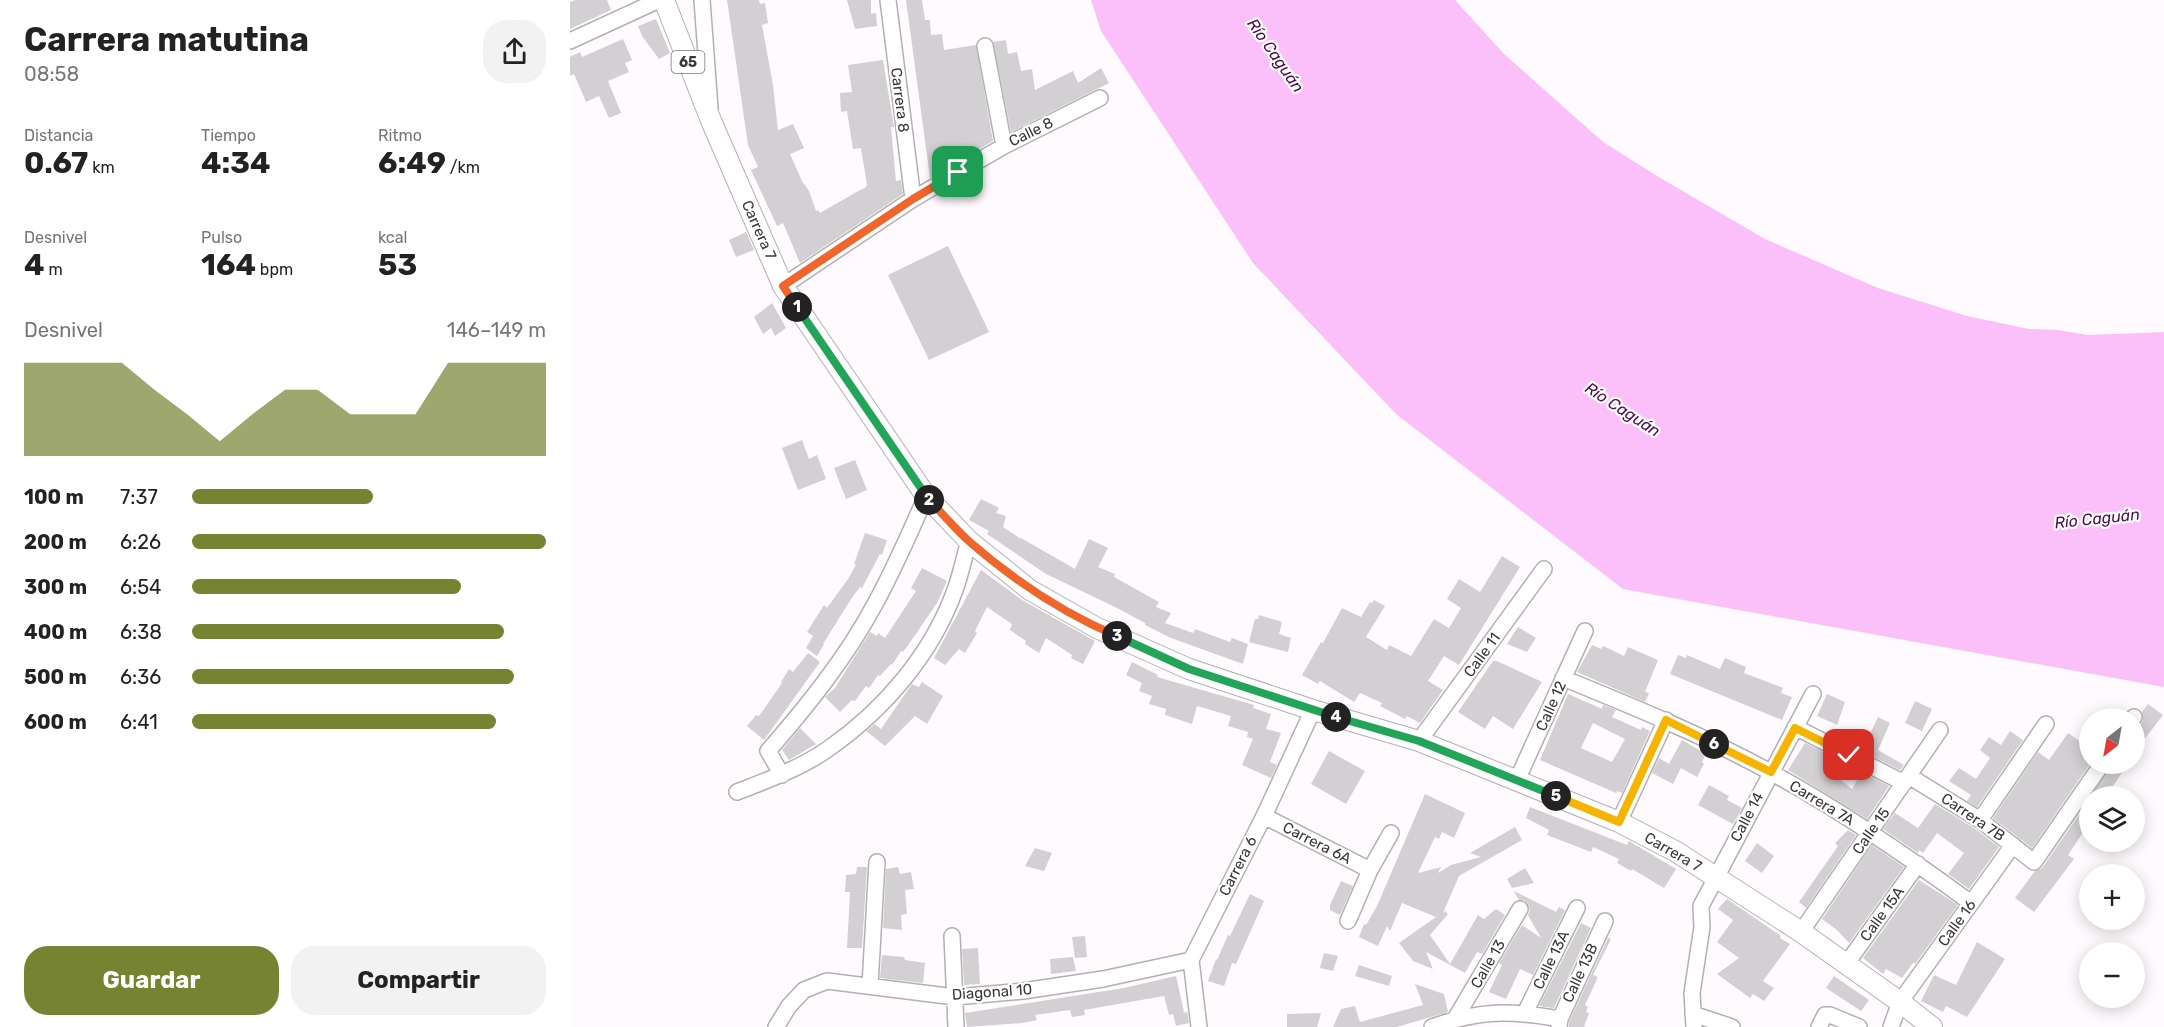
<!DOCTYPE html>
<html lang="es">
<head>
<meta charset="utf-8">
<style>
  :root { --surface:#fff; --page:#f2f2f2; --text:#222; --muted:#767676; --accent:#768331 }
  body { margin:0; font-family:Rubik,sans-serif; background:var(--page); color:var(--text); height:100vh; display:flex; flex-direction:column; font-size:22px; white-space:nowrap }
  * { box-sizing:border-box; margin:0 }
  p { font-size:20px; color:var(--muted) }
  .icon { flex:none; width:33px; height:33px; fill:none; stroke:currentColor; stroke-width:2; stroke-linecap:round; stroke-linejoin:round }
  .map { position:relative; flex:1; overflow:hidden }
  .details { display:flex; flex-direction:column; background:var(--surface); width:570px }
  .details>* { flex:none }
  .needle { width:39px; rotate:211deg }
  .buttons { position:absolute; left:1509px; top:708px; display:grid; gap:12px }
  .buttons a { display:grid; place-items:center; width:66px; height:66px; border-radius:50%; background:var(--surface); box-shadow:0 3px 15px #0003; font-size:30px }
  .pin { position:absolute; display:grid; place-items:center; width:51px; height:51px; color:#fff; margin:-26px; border-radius:12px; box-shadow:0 3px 9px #0006 }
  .km { position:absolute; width:30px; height:30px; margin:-15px; border-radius:50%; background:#222; color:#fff; font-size:16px; line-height:30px; text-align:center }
  .round { display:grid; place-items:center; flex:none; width:63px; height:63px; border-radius:24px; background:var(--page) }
  .overview { display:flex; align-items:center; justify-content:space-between; height:102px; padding:0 24px }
  h1 { font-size:33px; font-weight:700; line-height:45px }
  .figures { display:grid; grid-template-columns:repeat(3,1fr); gap:9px; height:102px; padding:6px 24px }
  .figures div { display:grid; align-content:center }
  .figures b { font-size:30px; font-weight:700 }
  .figures small { font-size:16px; font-weight:400 }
  .figures p { font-size:16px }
  .chart { height:168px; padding:12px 24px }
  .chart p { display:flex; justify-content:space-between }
  .chart svg { width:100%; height:108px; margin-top:6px; fill:var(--accent); opacity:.7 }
  .button { display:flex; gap:12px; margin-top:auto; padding:12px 24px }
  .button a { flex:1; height:69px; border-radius:24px; background:var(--accent); color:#fff; font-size:24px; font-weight:700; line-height:69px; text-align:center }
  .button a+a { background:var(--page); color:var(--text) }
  ul { padding:0 24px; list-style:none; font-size:20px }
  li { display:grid; grid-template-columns:96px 72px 1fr; align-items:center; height:45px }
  li i { height:15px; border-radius:8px; background:var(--accent) }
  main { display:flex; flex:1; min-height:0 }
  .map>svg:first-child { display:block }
  .water { fill:#fbc0f9 }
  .building { fill:#d3d0d3; fill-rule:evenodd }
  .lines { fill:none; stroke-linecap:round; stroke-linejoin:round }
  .minor-casing { stroke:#b3afb2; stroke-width:18 }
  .major-casing { stroke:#b3afb2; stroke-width:22 }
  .minor { stroke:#fff; stroke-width:15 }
  .major { stroke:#fff; stroke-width:20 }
  .split-1-casing { stroke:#fff; stroke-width:12 }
  .split-2-casing { stroke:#fff; stroke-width:12 }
  .split-3-casing { stroke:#fff; stroke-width:12 }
  .split-4-casing { stroke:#fff; stroke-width:12 }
  .split-5-casing { stroke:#fff; stroke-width:12 }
  .split-6-casing { stroke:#fff; stroke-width:12 }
  .split-7-casing { stroke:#fff; stroke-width:12 }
  .split-1 { stroke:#f0652b; stroke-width:8 }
  .split-2 { stroke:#22a559; stroke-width:8 }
  .split-3 { stroke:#f0652b; stroke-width:8 }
  .split-4 { stroke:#22a559; stroke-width:8 }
  .split-5 { stroke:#22a559; stroke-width:8 }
  .split-6 { stroke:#f5b400; stroke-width:8 }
  .split-7 { stroke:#f5b400; stroke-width:8 }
  .labels { text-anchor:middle; stroke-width:4.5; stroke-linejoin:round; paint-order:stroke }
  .shield { fill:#fff; stroke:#747474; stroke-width:1.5 }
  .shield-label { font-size:14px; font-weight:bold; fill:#393839 }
  .street-label { font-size:15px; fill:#393839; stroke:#fff }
  .water-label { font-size:16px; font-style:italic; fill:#4f0a51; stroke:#fff }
</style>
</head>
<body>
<main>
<section class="details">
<div class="overview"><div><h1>Carrera matutina</h1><p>08:58</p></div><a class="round"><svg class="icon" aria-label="share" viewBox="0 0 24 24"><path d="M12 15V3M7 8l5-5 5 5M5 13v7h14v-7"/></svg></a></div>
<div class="figures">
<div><p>Distancia</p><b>0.67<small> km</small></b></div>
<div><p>Tiempo</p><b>4:34</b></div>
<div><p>Ritmo</p><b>6:49<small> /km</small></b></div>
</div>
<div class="figures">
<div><p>Desnivel</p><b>4<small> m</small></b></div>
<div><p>Pulso</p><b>164<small> bpm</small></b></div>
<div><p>kcal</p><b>53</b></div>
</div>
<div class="chart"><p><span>Desnivel</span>146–149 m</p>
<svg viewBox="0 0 160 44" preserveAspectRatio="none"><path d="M0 44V6L10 6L20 6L30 6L40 17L50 27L60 38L70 27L80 17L90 17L100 27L110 27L120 27L130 6L140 6L150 6L160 6V44z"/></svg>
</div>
<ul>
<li><b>100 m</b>7:37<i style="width:51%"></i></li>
<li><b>200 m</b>6:26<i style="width:100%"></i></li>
<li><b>300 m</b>6:54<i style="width:76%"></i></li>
<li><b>400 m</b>6:38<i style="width:88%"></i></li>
<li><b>500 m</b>6:36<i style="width:91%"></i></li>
<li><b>600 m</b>6:41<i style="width:86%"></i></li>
</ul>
<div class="button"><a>Guardar</a><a>Compartir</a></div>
</section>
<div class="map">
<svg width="1594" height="1027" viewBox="0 0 1594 1027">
  <rect width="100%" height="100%" fill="#fefafe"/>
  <path class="water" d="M521 0H885L934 54 1033 142 1092 179 1195 239 1308 288 1397 316 1459 329 1488 330 1518 335 1594 332V687L1053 589 826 414 683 263 531 31Z"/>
  <path class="building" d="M5 0H37L41 10 0 29V2Z
    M157 0H189L190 4 195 3 198 23 192 25 203 85 208 130 223 124 234 148 220 154 232 181 239 191 246 211 248 210 250 213 290 190 295 188 297 185 291 148 283 149 277 111 271 112 270 93 282 92 278 65 313 60 324 127H321L326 181 331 180 333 194 230 263 213 223 207 226 181 170 188 167 178 145Z
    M277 0H301V14L306 13 307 26 285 29Z
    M336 0H352L355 20H360L361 35 372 34 374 50 406 45 423 141 360 178Z
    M86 19 100 53 89 59 72 36 68 26Z
    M53 39 62 60 55 63 59 72 38 81 51 113 39 118 29 96 16 102 4 74 0 76V57L10 52 12 57Z
    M436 40 438 54 447 52 451 71 462 69 465 90 503 71 508 83 531 68 539 83 441 132 423 42Z
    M176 232 184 250 166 257 159 240Z
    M378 246 419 332 359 360 318 275Z
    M202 303 216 328 205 336 201 328 193 334 184 317Z
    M232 440 239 459 247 455 256 479 228 490 212 448Z
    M285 460 297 490 276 499 264 468Z
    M411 499 429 508 426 513 436 516 433 527 451 539V538L505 569 519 539 538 548 528 567 545 574 544 577 589 602 586 607 601 613 595 623 623 633 625 629 660 642 662 638 678 644 673 664 601 638 575 625V623L547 608 476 574 417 534 419 531 399 520Z
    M295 533 317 540 312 555 310 554 292 588 290 587 281 599 253 644H254L247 656 236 648 243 636 237 632 254 605 257 608 278 579 286 565 284 564Z
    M932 556 950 567 889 665 874 656 858 681 873 690 850 723 837 716 835 719 810 706 812 703 790 693 784 702 750 681 748 684 732 675 751 642 753 643 772 608 791 617 800 602 802 603 804 600 815 606 796 637 817 650 819 645 841 656 864 619 879 628 891 608 877 599 889 579 910 592Z
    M352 568 377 581 367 603 341 641 333 652 331 651 322 665 321 664 310 676 308 675 299 688 296 686 285 701 282 700 270 712 255 697 265 688 300 632 307 636 308 633 315 638 346 591 341 588Z
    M411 570 452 600 525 641 513 664 501 658 502 655 476 638 469 653 455 644 456 641 440 630 442 624 417 607 405 631 407 633 395 653 389 649 375 665 364 658Z
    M689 615 712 622 709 634 721 638 718 652 679 642 685 619H688Z
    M948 627 966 638 957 652 937 644Z
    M1022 645 1031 649 1033 646 1054 656 1058 647 1088 660 1075 692 1079 693 1075 702 1007 672Z
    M238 653 250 662 194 740 177 726 186 715 189 716 212 683 211 682 219 669 223 672Z
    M1108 655 1116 658 1117 655 1150 669 1155 658 1176 667 1174 673 1213 688 1211 693 1222 697 1212 720 1100 674Z
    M923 661H927L972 682 943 729 923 716 915 729 888 712Z
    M562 662 588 675 587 677 684 705 683 708 701 714 696 729 711 733 700 762 707 765 701 778 672 765 683 739 677 737 678 732 658 726 661 716 627 706 622 724 595 715 596 709 579 704 582 696 569 691 572 683 556 675Z
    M352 682 373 696 357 724 345 716 315 746 296 731 305 724 311 729 342 684 349 687Z
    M998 694 1032 709 1033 705 1046 710 1042 717 1071 730 1072 727 1080 731 1052 793 1047 791 1046 793 970 760ZM1023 723 1055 739 1042 762 1011 748Z
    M1257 694 1275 702 1267 725 1247 716Z
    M1345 701 1362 709 1352 731 1335 723Z
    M1578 704 1593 715 1564 753V728L1570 725 1573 720 1572 712Z
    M1308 717 1320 723 1308 750 1334 765 1330 770 1292 751Z
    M230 728 246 744 219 760 212 750Z
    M1440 731 1453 740 1407 807 1397 801 1401 795 1379 781 1389 768 1406 779 1420 758 1410 750 1419 737 1431 745Z
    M1498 733 1520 748V764L1462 848 1423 818 1468 752 1479 760Z
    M1112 740 1136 754 1132 762 1134 764 1127 777 1111 768 1103 784 1082 773 1089 758 1099 764Z
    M1235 743 1261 756 1255 767 1282 789 1292 772 1319 786 1297 819 1218 770Z
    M759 751 795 771 776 804 741 784Z
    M1542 764H1558L1543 786 1558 796H1521Z
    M1139 785 1159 796 1157 800 1172 808 1163 824 1128 805Z
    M855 794 895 813 884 838 872 832 869 839 865 837 848 873 871 867 868 873 881 865 911 857 900 853 945 827 952 840 889 876 873 913 875 911 878 914 860 935 880 964 908 915 914 919 926 909 935 915 912 954 907 952 895 973 856 952 863 969 843 961 829 943 866 917 832 903 820 931 817 926 808 946 789 937 794 924 796 925 807 906Z
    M1520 799V822L1498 855 1504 859 1464 912 1445 898 1465 871 1472 868Z
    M1365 804 1404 828 1429 847 1399 889 1378 874 1394 853 1367 833 1353 853 1349 850 1348 853 1313 829 1325 813 1348 828Z
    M960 807 1057 845 1059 841 1106 869 1094 888 1062 869 1061 871 1047 863 1049 859 1023 847 1021 852 977 835 979 830 956 818Z
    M1278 830 1286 835 1236 908 1229 902 1268 846 1265 843Z
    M1187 843 1204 856 1192 873 1175 861Z
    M1302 845 1334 867 1279 943 1267 930 1252 919Z
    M465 848 482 853 474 871 455 866Z
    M287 867H297L292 948H277L280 892H275L276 875 286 874Z
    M328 867 330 874 341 872 344 889 335 890 337 914 331 915 332 930 313 928 316 869Z
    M955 868 964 883 942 888 937 879Z
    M1349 880 1388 905 1345 964 1343 963 1332 978 1316 969 1313 974 1293 958Z
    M771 881 783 886 770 915 760 910V905Z
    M944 891 986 912 989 907 995 910 963 975 950 969 936 999 919 992 932 965 929 963 952 925 971 938 958 915 960 910 958 904 954 900H949Z
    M680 894 694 901 666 964 662 963 654 986 638 981 646 959 647 960 658 935 660 936Z
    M1157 899 1211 936 1210 938 1220 944 1193 981 1204 988 1194 1001 1183 994 1180 998 1147 974 1169 958 1147 942 1163 920 1148 909Z
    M1011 923 1021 928 984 1008 969 1006Z
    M515 936 517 957 505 958 502 937Z
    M1038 938 1041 939 1023 975 1028 977 1015 1005 1018 1007 1016 1012 1019 1013 1014 1027H999V1022Z
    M1407 942 1435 959 1397 1017 1376 1006 1373 1012 1351 1001 1364 975 1386 985Z
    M408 948 410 984 394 985 392 949Z
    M754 953 768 956 763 971 750 968Z
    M312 955 334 957 335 960 355 963 353 983 310 978Z
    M503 957 506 971 481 974 480 959Z
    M789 965 822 976 819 986 785 976Z
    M606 976 614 1012 612 1013 617 1012 619 1023 606 1026 603 1014 599 1015 594 996 514 1010 515 1015 502 1017 500 1010 465 1015 467 1020 453 1023 397 1027 395 1013 554 988Z
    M1264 976 1299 1000 1291 1011 1256 988Z
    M845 984 874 994 878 1012 827 1027H763L771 1009 785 1006 790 1022 853 1005Z
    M751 1013 747 1027H717V1014Z"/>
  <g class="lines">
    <g class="minor-casing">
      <path id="minor" d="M132 0 140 108
        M318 0 343 199
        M0 41 89 0
        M415 46 434 146
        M213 286 343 199 434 146 530 98
        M993 678C1064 707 1135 736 1202 773 1272 811 1337 856 1401 903
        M1563 718 1564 717
        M1225 727 1334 783
        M849 741 974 569
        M212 775 198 751C238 705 276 658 305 604 324 569 340 533 356 496
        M1339 776 1410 820 1464 862 1532 764
        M947 780 1015 631
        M167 792C198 780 231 768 258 749 314 710 362 654 385 590 391 574 394 557 399 541
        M694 816 800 870
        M1410 820 1476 724
        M1049 822 1096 720
        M778 921 800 870 821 833
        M1231 932 1370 730
        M382 936 386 1027
        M1277 963 1348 864
        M300 986 307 862
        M955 1013 1007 908
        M1123 1014 1162 1027
        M885 1019 950 909
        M206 1027 219 1006 234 990 257 981 385 997 453 991 533 979 621 960
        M629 1027 621 960 694 816 743 710
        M862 1027C909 1010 941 1010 990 1019
        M989 1027 990 1019 1035 921
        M1124 1027 1122 993 1132 927 1131 906 1243 694
        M1249 1027 1255 1015H1260L1289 1027
        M1321 1027 1330 1002 1443 845"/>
    </g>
    <g class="major-casing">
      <path id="major" d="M94 0 142 123 213 286 356 496 399 541 460 590 527 628 619 669 743 710 849 741 1049 822 1105 851 1231 932 1330 1002 1362 1027"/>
    </g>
    <use href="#minor" class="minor"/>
    <use href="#major" class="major"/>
  </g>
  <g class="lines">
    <g class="split-1-casing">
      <path id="split-1" d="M227 307 213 286 343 199 388 172"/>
    </g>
    <g class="split-2-casing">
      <path id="split-2" d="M227 307 359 500"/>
    </g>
    <g class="split-3-casing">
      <path id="split-3" d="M359 500C373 514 386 530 401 543 445 581 493 613 547 636"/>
    </g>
    <g class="split-4-casing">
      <path id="split-4" d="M547 636 619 669 766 717"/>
    </g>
    <g class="split-5-casing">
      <path id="split-5" d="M766 717 849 741 986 796"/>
    </g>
    <g class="split-6-casing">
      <path id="split-6" d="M986 796 1049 822 1096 720 1144 744"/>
    </g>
    <g class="split-7-casing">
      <path id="split-7" d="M1144 744 1201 772 1225 728 1279 755"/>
    </g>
    <use href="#split-1" class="split-1"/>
    <use href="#split-2" class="split-2"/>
    <use href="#split-3" class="split-3"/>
    <use href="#split-4" class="split-4"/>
    <use href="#split-5" class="split-5"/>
    <use href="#split-6" class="split-6"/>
    <use href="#split-7" class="split-7"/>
  </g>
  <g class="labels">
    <rect class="shield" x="101.5" y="51" width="33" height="22" rx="4.5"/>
    <g class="shield-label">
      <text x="118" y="67">65</text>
    </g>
    <g class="street-label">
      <text transform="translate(330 100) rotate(83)" y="5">Carrera 8</text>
      <text transform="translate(461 132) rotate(-26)" y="5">Calle 8</text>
      <text transform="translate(189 230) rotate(66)" y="5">Carrera 7</text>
      <text transform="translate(912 655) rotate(-54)" y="5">Calle 11</text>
      <text transform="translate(981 706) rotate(-66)" y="5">Calle 12</text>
      <text transform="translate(1252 803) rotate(31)" y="5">Carrera 7A</text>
      <text transform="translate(1177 817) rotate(-62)" y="5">Calle 14</text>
      <text transform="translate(1403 817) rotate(34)" y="5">Carrera 7B</text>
      <text transform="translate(1301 831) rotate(-55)" y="5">Calle 15</text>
      <text transform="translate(747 843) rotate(27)" y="5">Carrera 6A</text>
      <text transform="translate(1103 852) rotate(30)" y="5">Carrera 7</text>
      <text transform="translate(668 866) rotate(-63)" y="5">Carrera 6</text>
      <text transform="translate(1312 914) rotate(-54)" y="5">Calle 15A</text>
      <text transform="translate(1387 923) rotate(-54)" y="5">Calle 16</text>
      <text transform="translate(981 960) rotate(-64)" y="5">Calle 13A</text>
      <text transform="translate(918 964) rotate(-60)" y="5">Calle 13</text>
      <text transform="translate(1010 973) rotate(-65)" y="5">Calle 13B</text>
      <text transform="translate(422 992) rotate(-4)" y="5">Diagonal 10</text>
    </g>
    <g class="water-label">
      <text transform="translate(706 55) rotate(55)" y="6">Río Caguán</text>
      <text transform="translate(1053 409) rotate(33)" y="6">Río Caguán</text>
      <text transform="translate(1527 518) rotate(-6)" y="6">Río Caguán</text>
    </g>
  </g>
</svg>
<div class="buttons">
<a><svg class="needle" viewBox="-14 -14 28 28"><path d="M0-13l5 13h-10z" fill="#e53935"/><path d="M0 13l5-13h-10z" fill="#767676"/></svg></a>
<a><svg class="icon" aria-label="layers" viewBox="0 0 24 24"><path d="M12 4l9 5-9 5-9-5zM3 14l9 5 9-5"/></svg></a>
<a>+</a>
<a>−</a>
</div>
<div class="pin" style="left:388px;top:172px;background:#1e9e55"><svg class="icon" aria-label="arrive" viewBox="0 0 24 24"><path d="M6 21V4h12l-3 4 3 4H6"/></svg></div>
<div class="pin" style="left:1279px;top:755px;background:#d93025"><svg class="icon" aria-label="check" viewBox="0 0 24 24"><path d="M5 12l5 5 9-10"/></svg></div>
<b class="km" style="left:227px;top:307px">1</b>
<b class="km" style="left:359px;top:500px">2</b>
<b class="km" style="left:547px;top:636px">3</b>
<b class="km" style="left:766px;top:717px">4</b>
<b class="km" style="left:986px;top:796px">5</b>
<b class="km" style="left:1144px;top:744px">6</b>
</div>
</main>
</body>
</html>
